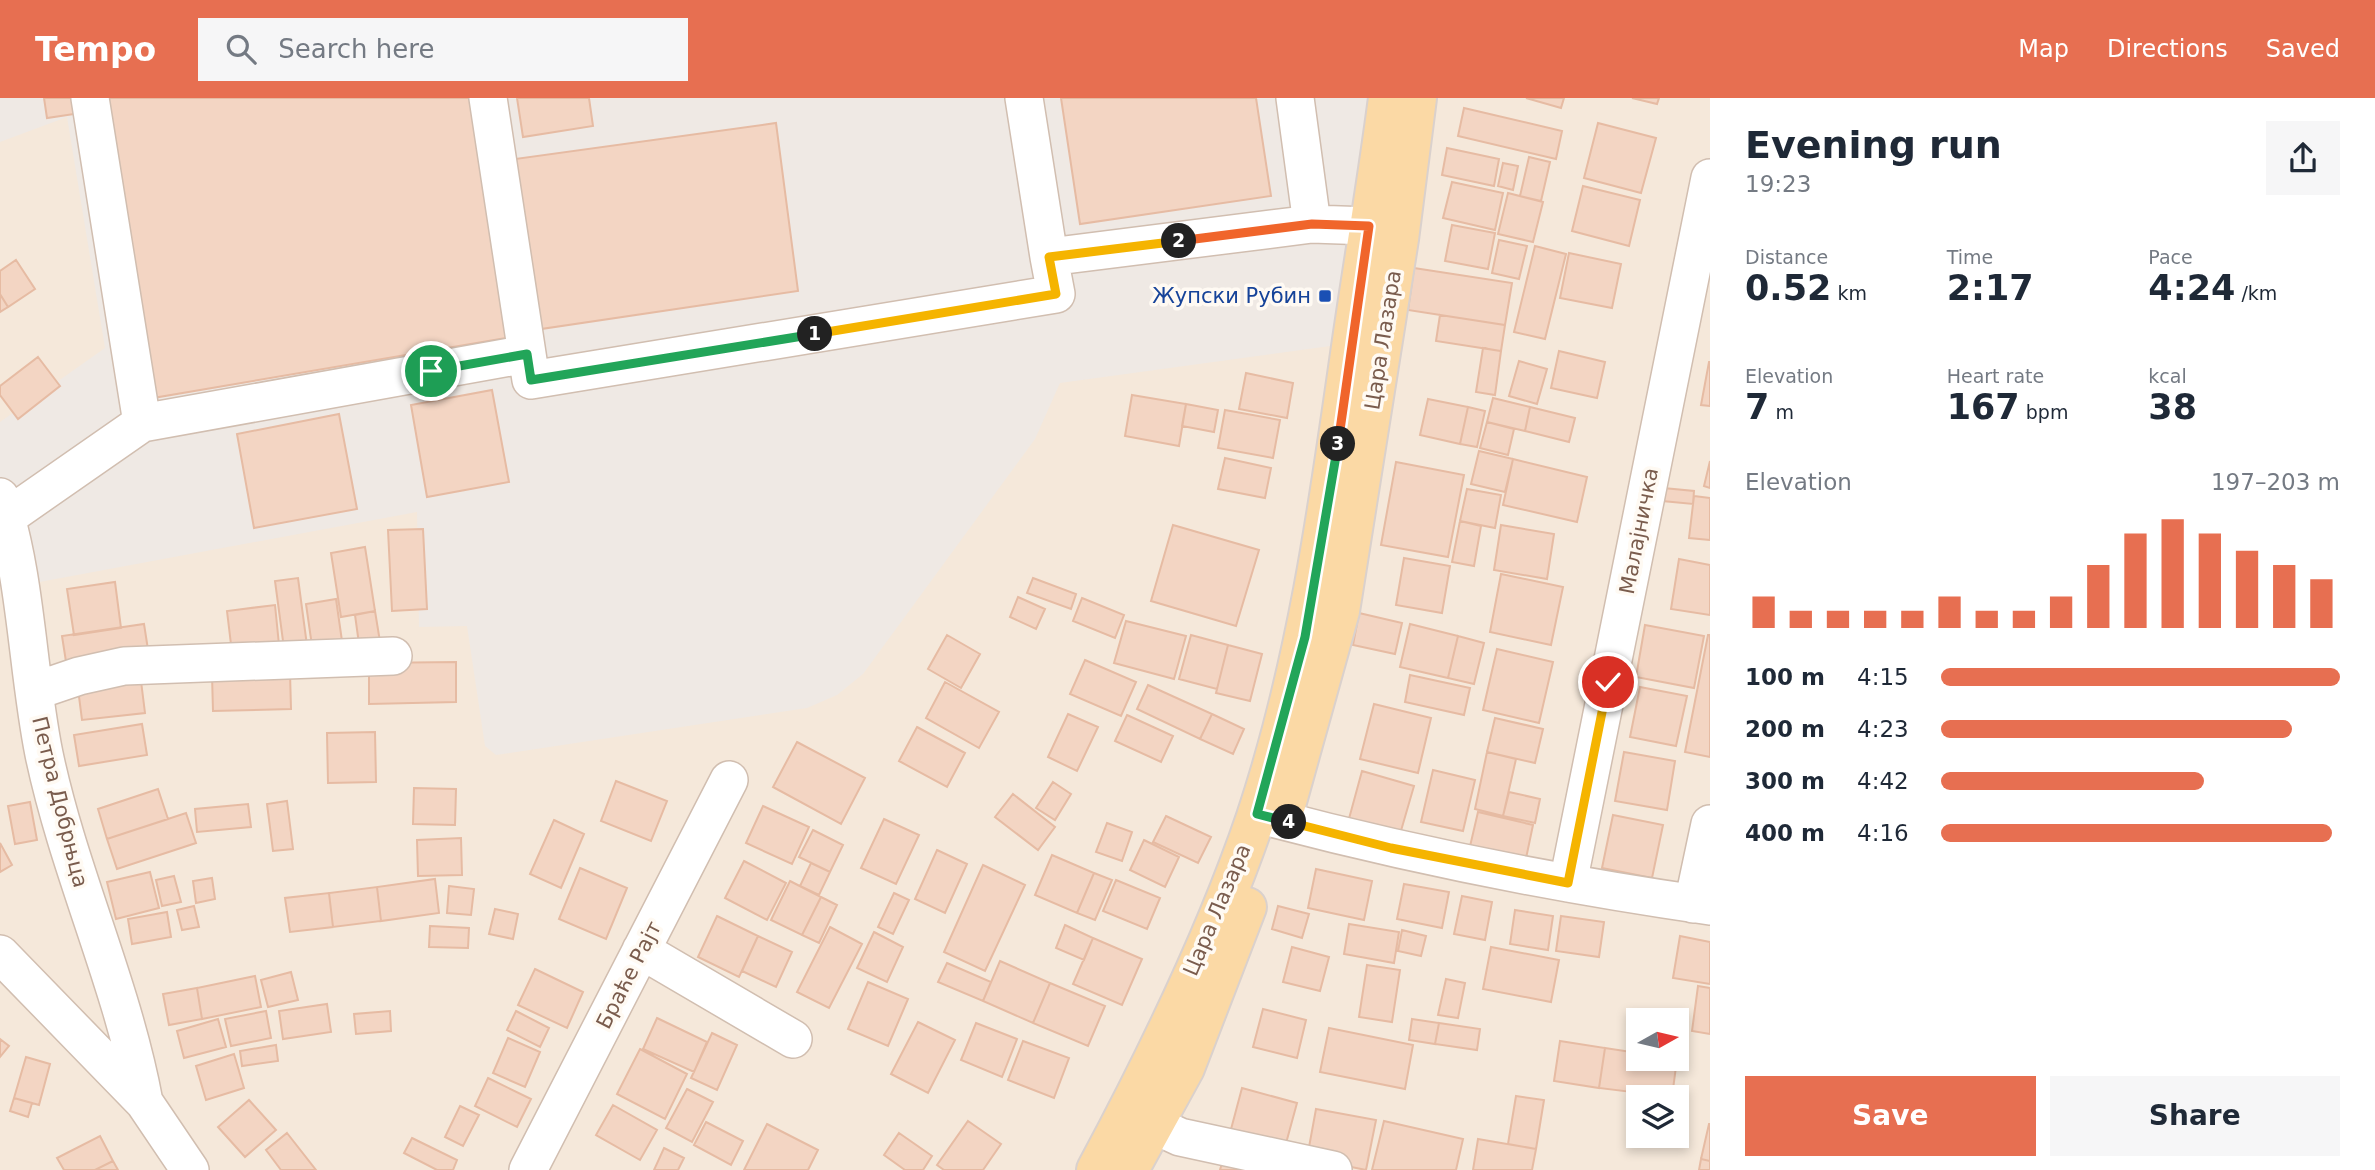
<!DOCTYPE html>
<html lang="en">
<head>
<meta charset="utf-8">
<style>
  :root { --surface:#fff; --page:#f6f6f7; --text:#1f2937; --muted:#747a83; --accent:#e76f51 }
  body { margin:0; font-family:"DejaVu Sans",sans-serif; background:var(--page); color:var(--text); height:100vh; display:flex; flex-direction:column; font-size:26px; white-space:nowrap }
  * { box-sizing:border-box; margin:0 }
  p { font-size:23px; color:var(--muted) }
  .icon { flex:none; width:38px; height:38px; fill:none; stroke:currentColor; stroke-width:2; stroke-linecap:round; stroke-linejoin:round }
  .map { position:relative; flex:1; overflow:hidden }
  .details { display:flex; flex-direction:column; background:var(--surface); width:665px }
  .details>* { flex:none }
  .needle { width:46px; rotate:82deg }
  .buttons { position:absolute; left:1626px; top:910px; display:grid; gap:14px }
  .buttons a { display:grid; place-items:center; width:63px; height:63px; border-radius:0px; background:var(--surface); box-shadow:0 4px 10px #0003; font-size:35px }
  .pin { position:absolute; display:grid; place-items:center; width:60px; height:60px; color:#fff; margin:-30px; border:4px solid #fff; border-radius:50%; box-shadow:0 2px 7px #0007 }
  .km { position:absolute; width:35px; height:35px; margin:-18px; border-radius:50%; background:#222; color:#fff; font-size:19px; line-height:35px; text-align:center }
  .round { display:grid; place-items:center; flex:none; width:74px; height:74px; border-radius:0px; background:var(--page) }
  .overview { display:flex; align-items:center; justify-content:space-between; height:119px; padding:0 35px }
  h1 { font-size:38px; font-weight:700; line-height:52px }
  .figures { display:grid; grid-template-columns:repeat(3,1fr); gap:10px; height:119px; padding:7px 35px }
  .figures div { display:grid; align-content:center }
  .figures b { font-size:35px; font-weight:700 }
  .figures small { font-size:19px; font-weight:400 }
  .figures p { font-size:19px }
  .chart { height:196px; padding:14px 35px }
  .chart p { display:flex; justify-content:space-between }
  .chart svg { width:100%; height:126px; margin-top:7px; stroke:var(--accent); stroke-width:6 }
  .primary-button { display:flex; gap:14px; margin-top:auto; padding:14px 35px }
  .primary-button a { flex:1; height:80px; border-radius:0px; background:var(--accent); color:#fff; font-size:28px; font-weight:700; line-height:80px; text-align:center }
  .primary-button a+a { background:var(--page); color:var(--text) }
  ul { padding:0 35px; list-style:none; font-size:23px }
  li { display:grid; grid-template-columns:112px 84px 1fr; align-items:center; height:52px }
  li i { height:18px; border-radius:9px; background:var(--accent) }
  header { display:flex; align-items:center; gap:42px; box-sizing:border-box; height:98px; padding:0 35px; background:var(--accent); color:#fff }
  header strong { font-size:33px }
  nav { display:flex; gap:38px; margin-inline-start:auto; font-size:24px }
  .search { width:490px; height:63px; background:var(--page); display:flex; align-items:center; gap:18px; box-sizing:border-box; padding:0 24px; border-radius:0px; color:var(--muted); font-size:26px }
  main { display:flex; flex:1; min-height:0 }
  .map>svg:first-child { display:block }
  .residential { fill:#f5e8da; fill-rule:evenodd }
  .industrial { fill:#efe9e4 }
  .building { fill:#f3d5c3; stroke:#e6bba3; stroke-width:2 }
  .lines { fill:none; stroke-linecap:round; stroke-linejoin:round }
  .minor-casing { stroke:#d1beb0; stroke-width:40 }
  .major-casing { stroke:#dad1cd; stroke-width:42 }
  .minor { stroke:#fff; stroke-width:37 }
  .major { stroke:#fbd9a5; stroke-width:38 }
  .split-1-casing { stroke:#fff; stroke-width:14 }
  .split-2-casing { stroke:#fff; stroke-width:14 }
  .split-3-casing { stroke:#fff; stroke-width:14 }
  .split-4-casing { stroke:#fff; stroke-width:14 }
  .split-5-casing { stroke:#fff; stroke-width:14 }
  .split-1 { stroke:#22a559; stroke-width:9 }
  .split-2 { stroke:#f5b400; stroke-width:9 }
  .split-3 { stroke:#f0652b; stroke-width:9 }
  .split-4 { stroke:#22a559; stroke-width:9 }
  .split-5 { stroke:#f5b400; stroke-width:9 }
  .transit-dot { fill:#1a4fb4; stroke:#fffaf3; stroke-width:2.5 }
  .labels { text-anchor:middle; stroke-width:7; stroke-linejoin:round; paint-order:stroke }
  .transit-label { font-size:21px; fill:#164399; stroke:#fffaf3; text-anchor:end }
  .street-label { font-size:21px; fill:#7a5c4d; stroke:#fffaf3 }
</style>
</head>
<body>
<header>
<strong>Tempo</strong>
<div class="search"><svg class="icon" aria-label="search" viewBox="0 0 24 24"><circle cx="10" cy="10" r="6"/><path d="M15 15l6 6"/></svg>Search here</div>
<nav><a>Map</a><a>Directions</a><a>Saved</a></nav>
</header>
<main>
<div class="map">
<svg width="1710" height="1072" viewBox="0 0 1710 1072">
  <rect width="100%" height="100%" fill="#fdf6ec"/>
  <path class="residential" d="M0 0H1710V1072H0ZM1638 922H1676V961H1638ZM1638 999H1676V1038H1638Z"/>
  <path class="industrial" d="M0 0H1388L1352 245 1060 285 1035 341 863 576 837 597 807 610 496 657 485 648 467 528 419 529 417 414 18 488 0 399V324L105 250 67 19 0 44Z"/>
  <path class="building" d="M44 0H78L81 15 47 20Z
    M103 0H470L506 240 153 300Z
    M517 0H589L593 28 523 39Z
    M1061 0H1256L1271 98 1080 126Z
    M1526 0H1564L1561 10Z
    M1632 0H1659L1657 6Z
    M1464 10 1562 33 1556 61 1458 38Z
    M776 25 798 193 541 231 515 61Z
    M1598 25 1656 40 1641 95 1584 80Z
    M1447 50 1499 61 1494 88 1442 77Z
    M1529 59 1550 64 1541 103 1520 98Z
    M1503 65 1518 68 1513 92 1498 88Z
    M1452 84 1503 95 1495 132 1443 120Z
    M1583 88 1640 102 1629 148 1572 133Z
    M1508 95 1543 104 1533 144 1498 136Z
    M1452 127 1495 135 1488 171 1445 163Z
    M1499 142 1527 148 1519 181 1492 175Z
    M1535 148 1566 156 1545 241 1514 234Z
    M1569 155 1621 166 1612 210 1560 200Z
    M16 162 35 191 8 209 0 196V173Z
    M1414 170 1512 185 1505 227 1408 212Z
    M0 196 8 209 0 214Z
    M1440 217 1505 227 1501 253 1436 243Z
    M1483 250 1501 253 1495 297 1476 294Z
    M1559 253 1605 264 1597 300 1551 290Z
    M38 259 60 288 18 321 0 297V288Z
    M1519 263 1547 271 1537 306 1509 298Z
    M1709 264H1710V308L1701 307Z
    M1246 275 1293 285 1287 320 1239 311Z
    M492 292 509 384 427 399 411 307Z
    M1132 297 1186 306 1179 348 1125 338Z
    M1493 300 1530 309 1525 333 1487 324Z
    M1428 301 1468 309 1460 346 1420 337Z
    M1186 306 1218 312 1214 334 1182 328Z
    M1468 309 1485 313 1477 349 1460 346Z
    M1530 309 1575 320 1569 344 1525 333Z
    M1225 312 1280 322 1273 360 1218 350Z
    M339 316 357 411 254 430 237 336Z
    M1487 324 1514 331 1508 357 1480 350Z
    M1479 353 1513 361 1505 394 1471 386Z
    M1225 360 1271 370 1265 400 1218 391Z
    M1513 361 1587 379 1577 424 1503 407Z
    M1710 363V390L1704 388Z
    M1396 364 1464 377 1448 459 1381 447Z
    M1653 389 1694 393 1693 406 1652 402Z
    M1467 391 1501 397 1495 430 1460 423Z
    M1694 398 1710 400V442L1689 440Z
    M1460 423 1481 428 1474 468 1452 464Z
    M1173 427 1259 452 1236 528 1151 503Z
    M1501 427 1554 436 1547 481 1494 472Z
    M423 431 427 511 392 513 388 432Z
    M365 449 375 513 341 519 331 455Z
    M1404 460 1450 468 1442 515 1396 507Z
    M1679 461 1710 467V517L1671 511Z
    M1501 476 1563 489 1551 547 1490 534Z
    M298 480 308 555 285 558 275 483Z
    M1033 480 1076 496 1071 511 1027 495Z
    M115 484 121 530 74 537 67 491Z
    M1018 499 1045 511 1036 531 1010 519Z
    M1082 500 1124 517 1115 540 1073 523Z
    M336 501 343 550 313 555 306 506Z
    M275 507 280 557 233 563 227 513Z
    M375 513 381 550 360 553 355 517Z
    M1359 515 1402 525 1395 556 1353 547Z
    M1126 523 1186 538 1174 581 1114 565Z
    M144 526 149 558 67 570 62 538Z
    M1410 526 1458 538 1448 580 1400 569Z
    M1645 527 1704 538 1694 590 1636 579Z
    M947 537 980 556 961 590 928 571Z
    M1191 537 1228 547 1217 591 1179 581Z
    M1708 537H1710V659L1685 654Z
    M1458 538 1484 545 1474 586 1448 580Z
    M1228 547 1262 556 1250 603 1216 595Z
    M1497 551 1553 564 1539 625 1483 612Z
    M1085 562 1136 584 1121 618 1070 596Z
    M456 564V604L369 606V565Z
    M140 575 145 615 82 622 77 583Z
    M290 575 291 611 213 613 212 577Z
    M1410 577 1470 590 1464 617 1405 604Z
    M945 584 999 614 979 650 926 620Z
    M1148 587 1212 616 1200 641 1137 611Z
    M1640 589 1687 598 1676 648 1630 639Z
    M1374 606 1431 620 1418 675 1360 661Z
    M1068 616 1098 629 1077 673 1048 659Z
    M1212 616 1244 631 1233 656 1200 641Z
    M1127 617 1173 638 1161 664 1115 643Z
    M1495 620 1543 631 1535 665 1487 654Z
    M142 626 147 657 79 668 74 637Z
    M917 629 965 655 947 689 899 663Z
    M375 634 376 684 328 685 327 635Z
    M797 644 865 680 841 726 773 689Z
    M1487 654 1516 661 1503 718 1475 711Z
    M1624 654 1675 663 1667 712 1615 703Z
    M1433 672 1475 682 1463 733 1421 724Z
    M1362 673 1414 688 1398 743 1347 728Z
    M616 683 667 703 651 743 601 723Z
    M1053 684 1071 696 1055 722 1036 710Z
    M414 690 456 691 455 727 413 726Z
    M158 691 168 721 107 741 98 711Z
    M1509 694 1540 701 1535 725 1503 718Z
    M1013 696 1055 729 1038 752 995 719Z
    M287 703 293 751 273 753 267 706Z
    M30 704 37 742 15 746 8 708Z
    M248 706 251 729 197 734 195 711Z
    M763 708 809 729 792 766 746 745Z
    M1478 714 1533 727 1524 770 1468 757Z
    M186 715 196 745 117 771 107 741Z
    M1613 717 1663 727 1652 780 1602 770Z
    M1166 718 1211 739 1198 765 1153 744Z
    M884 721 919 737 896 786 861 770Z
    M554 722 584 736 561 790 530 776Z
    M1107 725 1132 734 1122 763 1096 754Z
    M813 732 843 747 830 774 799 759Z
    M461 740 462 777 418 778 417 742Z
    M1144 742 1179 759 1165 789 1130 772Z
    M0 745 12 767 0 774Z
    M937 752 967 766 945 815 915 801Z
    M1052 757 1094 775 1077 815 1035 797Z
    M744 763 786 785 767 822 725 800Z
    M811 765 830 774 819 797 800 788Z
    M983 767 1025 787 985 873 944 854Z
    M580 770 627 790 606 841 559 821Z
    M1316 771 1372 783 1364 822 1308 810Z
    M150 774 159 810 116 821 107 784Z
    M1094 775 1112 782 1095 822 1077 815Z
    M174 778 181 804 162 808 156 782Z
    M212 780 215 801 196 805 193 783Z
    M435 781 439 815 381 823 377 789Z
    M1116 782 1160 800 1147 831 1103 813Z
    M790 783 821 799 802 837 771 822Z
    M1404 786 1449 794 1442 830 1397 821Z
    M449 788 474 791 471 817 447 815Z
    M377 789 381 823 333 829 329 795Z
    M329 795 333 829 290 834 285 800Z
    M894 795 909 802 893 836 878 829Z
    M1462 798 1492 804 1485 842 1454 836Z
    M821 799 837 807 819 845 802 837Z
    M194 808 199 829 182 832 177 812Z
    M1278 808 1309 816 1302 840 1272 831Z
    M495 811 518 816 513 841 489 836Z
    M1515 812 1553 818 1548 852 1510 846Z
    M167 814 171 839 132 846 128 821Z
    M717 818 758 838 739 879 698 859Z
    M1561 818 1604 824 1599 859 1556 853Z
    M1349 826 1399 834 1394 865 1344 856Z
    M1065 827 1093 840 1084 862 1056 850Z
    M430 828 469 830 468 850 429 849Z
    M830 829 862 846 829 910 797 894Z
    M1402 832 1426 838 1421 858 1398 853Z
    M874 834 903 849 887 884 857 870Z
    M758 838 792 854 776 889 742 873Z
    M1680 838 1710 844V886L1673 880Z
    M1093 840 1142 861 1122 907 1073 886Z
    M1292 849 1329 859 1320 893 1283 884Z
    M1491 849 1559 862 1551 904 1483 891Z
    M1000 863 1050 885 1033 925 983 903Z
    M947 865 991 884 983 903 938 884Z
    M1367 867 1400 872 1392 924 1359 919Z
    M535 871 583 894 567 930 518 907Z
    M291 874 298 902 268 909 261 882Z
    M255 878 261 909 202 921 197 890Z
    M1446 881 1465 885 1458 920 1438 917Z
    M868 884 908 901 888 948 848 931Z
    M1050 885 1105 908 1088 948 1033 925Z
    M1698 888 1710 890V936L1692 933Z
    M197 890 202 921 169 927 163 896Z
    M327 906 331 934 283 941 279 913Z
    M1263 911 1306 922 1297 960 1253 949Z
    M266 913 271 940 231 948 225 921Z
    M390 913 391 933 356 936 354 916Z
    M516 913 549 930 540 949 507 932Z
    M657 920 707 944 694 974 643 951Z
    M218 921 226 949 184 960 177 933Z
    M1412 921 1439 925 1435 946 1409 942Z
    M918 924 955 942 928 995 891 976Z
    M976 925 1017 941 1002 979 961 962Z
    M1439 925 1480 931 1477 952 1435 946Z
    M1329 930 1413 947 1405 991 1320 974Z
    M712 935 737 947 717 992 691 980Z
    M508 940 540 954 525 989 493 975Z
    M0 941 9 948 0 959Z
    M1023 943 1069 960 1054 1000 1008 982Z
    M1560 943 1605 950 1599 990 1554 983Z
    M276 947 278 963 242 968 240 953Z
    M1605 950 1638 955V961H1677L1672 999 1599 990Z
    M640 951 687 976 665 1021 617 996Z
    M234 956 244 990 206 1002 196 968Z
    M26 959 50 966 39 1007 14 1000Z
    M488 980 531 1001 517 1029 475 1008Z
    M1242 990 1297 1005 1285 1049 1230 1035Z
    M687 991 713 1004 692 1044 666 1030Z
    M1516 998 1544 1002 1536 1051 1508 1046Z
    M14 1000 32 1005 28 1019 10 1013Z
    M249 1002 276 1032 245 1059 218 1029Z
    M613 1007 657 1032 640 1062 596 1037Z
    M460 1008 479 1017 463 1048 445 1039Z
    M1316 1011 1376 1022 1366 1072 1307 1060Z
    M968 1023 1001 1046 983 1072H944L937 1067Z
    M1384 1023 1463 1041 1456 1072H1372Z
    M706 1024 743 1043 731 1067 694 1047Z
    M767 1026 818 1052 808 1072H744Z
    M1709 1026H1710V1063L1701 1061Z
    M287 1035 316 1072H281L266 1052Z
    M899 1035 932 1058 923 1072H905L884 1057Z
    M100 1038 113 1063 95 1072H64L57 1060Z
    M412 1040 457 1062 453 1072H437L404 1055Z
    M1478 1041 1536 1051 1532 1072H1473Z
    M664 1050 684 1060 678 1072H654Z
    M1701 1061 1710 1063V1072H1699Z
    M113 1063 118 1072H95Z
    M1222 1065 1247 1072H1220Z"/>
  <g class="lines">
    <g class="minor-casing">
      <path id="minor" d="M90 0 142 325 527 256
        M488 0 531 282 1056 196 1049 159
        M1024 0 1049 159 1312 126 1369 128 1397 140
        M1295 0 1312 126
        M0 399C27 481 27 572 44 656 69 775 122 885 144 1004
        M7 419 142 325
        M35 593 79 578 124 568 393 558
        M1257 716C1406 756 1557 786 1710 808
        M1568 785 1710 80
        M1693 806 1710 726
        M641 852 793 941
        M0 856 144 1004 190 1072
        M1154 1027 1180 1039 1333 1072
        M528 1072 729 682"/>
    </g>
    <g class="major-casing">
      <path id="major" d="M1286 707 1340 513 1399 141 1417 0
        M1096 1072C1155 962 1216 837 1256 719 1306 569 1328 412 1350 256 1362 171 1377 86 1388 0
        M1129 1072 1185 970 1247 809"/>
    </g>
    <use href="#minor" class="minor"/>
    <use href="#major" class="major"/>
  </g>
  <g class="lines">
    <g class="split-1-casing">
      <path id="split-1" d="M431 273 527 256 531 282 815 236"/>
    </g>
    <g class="split-2-casing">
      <path id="split-2" d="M815 236 1056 196 1049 159 1179 143"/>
    </g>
    <g class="split-3-casing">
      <path id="split-3" d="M1179 143 1312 126 1369 128 1338 346"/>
    </g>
    <g class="split-4-casing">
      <path id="split-4" d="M1289 724 1257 716 1305 539 1338 346"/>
    </g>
    <g class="split-5-casing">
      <path id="split-5" d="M1289 724 1391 750 1568 785 1608 584"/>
    </g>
    <use href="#split-1" class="split-1"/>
    <use href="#split-2" class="split-2"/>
    <use href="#split-3" class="split-3"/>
    <use href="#split-4" class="split-4"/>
    <use href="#split-5" class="split-5"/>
  </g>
  <rect class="transit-dot" x="1318" y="191" width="14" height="14" rx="3.5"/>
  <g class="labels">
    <g class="transit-label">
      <text x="1311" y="205">Жупски Рубин</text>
    </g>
    <g class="street-label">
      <text transform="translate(1383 242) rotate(-81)" y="7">Цара Лазара</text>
      <text transform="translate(1639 433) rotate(-79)" y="7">Малајничка</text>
      <text transform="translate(60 704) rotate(76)" y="7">Петра Добрњца</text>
      <text transform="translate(1217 812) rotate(-67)" y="7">Цара Лазара</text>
      <text transform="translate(629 877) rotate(-63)" y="7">Браће Рајт</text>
    </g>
  </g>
</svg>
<div class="buttons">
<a><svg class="needle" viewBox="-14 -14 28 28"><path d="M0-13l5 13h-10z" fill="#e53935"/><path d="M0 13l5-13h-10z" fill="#747a83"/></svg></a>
<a><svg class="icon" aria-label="layers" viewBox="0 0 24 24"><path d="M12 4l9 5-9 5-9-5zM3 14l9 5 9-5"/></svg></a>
</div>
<div class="pin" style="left:431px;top:273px;background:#1e9e55"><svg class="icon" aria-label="arrive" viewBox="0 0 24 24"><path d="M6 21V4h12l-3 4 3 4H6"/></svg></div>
<div class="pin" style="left:1608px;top:584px;background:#d93025"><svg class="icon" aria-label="check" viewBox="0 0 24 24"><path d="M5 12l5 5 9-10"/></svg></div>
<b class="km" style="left:815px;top:236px">1</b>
<b class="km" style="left:1179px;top:143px">2</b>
<b class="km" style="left:1338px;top:346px">3</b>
<b class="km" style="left:1289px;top:724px">4</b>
</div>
<section class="details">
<div class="overview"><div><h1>Evening run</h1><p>19:23</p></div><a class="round"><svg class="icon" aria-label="share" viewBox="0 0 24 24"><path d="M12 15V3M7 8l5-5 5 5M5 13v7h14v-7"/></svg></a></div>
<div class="figures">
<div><p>Distance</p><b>0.52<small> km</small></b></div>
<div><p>Time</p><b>2:17</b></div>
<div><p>Pace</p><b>4:24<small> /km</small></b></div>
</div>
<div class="figures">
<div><p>Elevation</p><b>7<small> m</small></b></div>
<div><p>Heart rate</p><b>167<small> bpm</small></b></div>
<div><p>kcal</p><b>38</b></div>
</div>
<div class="chart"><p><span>Elevation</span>197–203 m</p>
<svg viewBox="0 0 160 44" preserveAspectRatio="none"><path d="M5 44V33M15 44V38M25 44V38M35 44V38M45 44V38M55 44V33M65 44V38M75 44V38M85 44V33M95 44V22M105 44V11M115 44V6M125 44V11M135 44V17M145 44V22M155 44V27"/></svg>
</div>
<ul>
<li><b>100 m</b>4:15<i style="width:100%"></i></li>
<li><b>200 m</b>4:23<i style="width:88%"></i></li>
<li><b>300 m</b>4:42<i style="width:66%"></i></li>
<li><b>400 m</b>4:16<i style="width:98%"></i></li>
</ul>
<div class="primary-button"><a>Save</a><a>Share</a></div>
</section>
</main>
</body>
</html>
